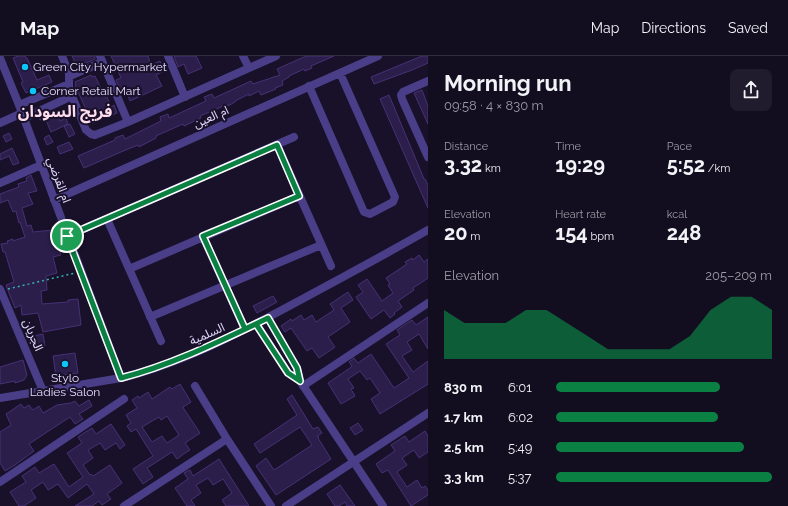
<!DOCTYPE html>
<html lang="en">
<head>
<meta charset="utf-8">
<style>
  :root { --surface:#130d20; --page:#201b2d; --text:#f1f3f6; --muted:#9d9ca5; --line:#322d3e; --accent:#0b8043 }
  body { margin:0; font-family:Raleway,"Noto Sans Arabic",sans-serif; background:var(--page); color:var(--text); height:100vh; display:flex; flex-direction:column; font-size:15px; white-space:nowrap }
  * { box-sizing:border-box; margin:0 }
  p { font-size:13px; color:var(--muted) }
  .icon { flex:none; width:22px; height:22px; fill:none; stroke:currentColor; stroke-width:2; stroke-linecap:round; stroke-linejoin:round }
  .map { position:relative; flex:1; overflow:hidden }
  .sheet { display:flex; flex-direction:column; background:var(--surface); width:360px }
  .sheet>* { flex:none }
  .pin { position:absolute; display:grid; place-items:center; width:34px; height:34px; color:#fff; margin:-17px; border:2px solid #fff; border-radius:50%; box-shadow:0 1px 4px #0007 }
  .round { display:grid; place-items:center; flex:none; width:42px; height:42px; border-radius:8px; background:var(--page) }
  .overview { display:flex; align-items:center; justify-content:space-between; height:68px; padding:0 16px }
  h1 { font-size:22px; font-weight:700; line-height:30px }
  .figures { display:grid; grid-template-columns:repeat(3,1fr); gap:6px; height:68px; padding:4px 16px }
  .figures div { display:grid; align-content:center }
  .figures b { font-size:20px; font-weight:700 }
  .figures small { font-size:11px; font-weight:400 }
  .figures p { font-size:11px }
  .chart { height:112px; padding:8px 16px }
  .chart p { display:flex; justify-content:space-between }
  .chart svg { width:100%; height:72px; margin-top:4px; fill:var(--accent); opacity:.7 }
  ul { padding:0 16px; list-style:none; font-size:13px }
  li { display:grid; grid-template-columns:64px 48px 1fr; align-items:center; height:30px }
  li i { height:10px; border-radius:5px; background:var(--accent) }
  header { display:flex; align-items:center; gap:24px; box-sizing:border-box; height:56px; padding:0 20px; background:var(--surface); border-bottom:1px solid var(--line) }
  header strong { font-size:19px }
  nav { display:flex; gap:22px; margin-inline-start:auto; font-size:14px }
  main { display:flex; flex:1; min-height:0 }
  .map>svg:first-child { display:block }
  .building { fill:#2c1e4a; stroke:#473176; fill-rule:evenodd }
  .lines { fill:none; stroke-linecap:round; stroke-linejoin:round }
  .path { stroke:#34b2b9; stroke-width:1.5; stroke-dasharray:2 3; stroke-linecap:butt }
  .street { stroke:#493e87; stroke-width:8 }
  .route-casing { stroke:#fff; stroke-width:8 }
  .route { stroke:#0b8043; stroke-width:5 }
  .poi-dot { fill:#0dc5f9; stroke:#19112a; stroke-width:1.5 }
  .labels { text-anchor:middle; stroke-width:4; stroke-linejoin:round; paint-order:stroke }
  .poi-label { font-size:12px; fill:#e3dbfe; stroke:#19112a; text-anchor:start }
  .street-label { font-size:12px; fill:#e3dbfe; stroke:#19112a }
  .district-label { font-size:16px; font-weight:bold; fill:#feddee; stroke:#19112a }
</style>
</head>
<body>
<header>
<strong>Map</strong>
<nav><a>Map</a><a>Directions</a><a>Saved</a></nav>
</header>
<main>
<div class="map">
<svg width="428" height="450" viewBox="0 0 428 450">
  <rect width="100%" height="100%" fill="#19112a"/>
  <path class="building" d="M18 0H25L26 2H27L37 24 49 19 52 26 26 37 21 27 23 26 13 2Z
    M72 0H95V3L77 11Z
    M111 0H148L151 9 160 5 164 15 156 19 162 30 130 45 126 35 122 37 116 24 121 22Z
    M174 0H196L202 12 188 18 184 8 178 11Z
    M306 0H334L311 10 312 12 305 15 304 13 289 20V21L282 25 283 29 275 32 276 33 261 39 259 35 249 40V38L235 45V46L228 50V48L200 60 201 62 184 70 183 68 156 80V82L139 91 138 89 128 93 84 112 78 100 115 84V82L123 79 125 83 161 65 160 61 168 58 169 62 206 45 204 41 212 38 214 42 251 25 253 28 280 19 277 13Z
    M422 0H428V7L412 14 374 28 371 21Z
    M91 19 92 21 95 20 105 41H107L111 51 114 49 117 57 92 67 75 29 76 28 75 26Z
    M422 34 428 50V68L414 37Z
    M389 39 424 123H425L428 129V152L380 43Z
    M55 54 60 65 66 62 68 68 51 76 45 62 40 64 39 61Z
    M70 68 75 78 69 81 64 70Z
    M9 77 12 83 6 86 3 80Z
    M49 79 53 86 47 89 44 82Z
    M69 86 73 93 60 98 57 91Z
    M12 92 19 107 13 109 9 100 0 104V98Z
    M31 119 37 135 28 137 33 148 22 152 27 170 31 169 33 176 53 174 54 183 55 182 61 199 53 201 57 217 46 220 47 234 41 235 42 248 68 246V244L78 243 81 269 43 276 38 257 22 259 21 249 15 252 7 232 6 229 14 226 5 196H3L1 188 8 187 7 185 13 183V185L25 181 20 166 19 167 16 155 13 156 8 144 0 147V138L19 131 18 128 27 125 26 122Z
    M419 199 424 206 428 203V222L413 232 414 234 398 245 402 251 394 257 395 258 390 262 384 254 371 263 356 241 363 236 358 229 367 223 382 245 393 237 388 229 390 228 386 222 407 208 405 206 412 202 413 204Z
    M348 236 353 244 341 252 350 266 328 281 335 291 319 302 312 292 307 295 291 272 285 276 281 270 291 263 292 265 301 259 304 264 312 259 316 266 334 254 330 248Z
    M273 240 277 246 257 257 253 250Z
    M428 261V293L419 278 407 286 412 294 402 300 413 316 428 305V328L380 358 371 343 380 337 370 322 367 324 360 315 348 323 354 332 351 333 355 340 341 348 328 327 350 312 352 310 349 306 354 302 358 307 371 298 394 332 409 322 386 288 400 279 397 274 412 264 416 269Z
    M43 278 45 290 35 292 33 280Z
    M75 297 78 317 56 320 53 300Z
    M23 304 27 319 24 324 15 327V325L0 328V311Z
    M180 328 191 346 183 351 184 353 200 377 185 387 190 394 185 397 177 403 172 396 147 412 153 421 143 428 133 413 153 400 136 373 131 376 127 370 131 367 126 359 137 352 132 344 138 340 139 342 148 336 152 343 170 331 172 333ZM167 360 179 379 167 387 162 380 152 386 142 371 159 361 161 364Z
    M292 339 313 373 318 371 322 377 317 380 319 381 318 382 331 403 276 439 256 410 266 402 274 414 312 389 300 371 260 397 254 388 297 359 287 343Z
    M89 344 92 350 79 358 83 363 75 368 70 361 47 376 29 388 34 395 15 409 5 415 0 407V376L11 369 6 358 21 348 24 352 29 349 33 354 39 350 43 357 57 349 71 347 75 345 79 350Z
    M358 367 363 374 355 379 350 372Z
    M111 368 125 389 120 393 116 387 105 394 100 387 88 394 93 402 83 409 90 419 91 418 93 420 110 409 122 427 107 438 111 443 102 449 99 445 92 450H75L94 438 87 428 68 442 58 428 48 434 43 426 31 434 36 442 24 450H19L10 436 26 426 22 420 35 411 39 417 54 408 69 431 83 421 67 397 82 387 78 381 84 377 92 372 96 378Z
    M425 375 428 380V396L419 402 414 394 402 402 407 409 397 416 407 431 417 424 422 432 425 430 428 434V439L411 450 388 414 382 417 376 408 395 395 391 389 405 380 409 386Z
    M219 403 249 450H226L222 444 232 437 223 423 213 429 208 422 196 429 201 437 191 444 195 450H187L175 432 188 423 184 417 190 414 193 420Z
    M340 429 355 450H347L345 446 339 450H335L327 438Z"/>
  <g class="lines">
    <path class="path" d="M8 233 75 217"/>
    <path class="street" d="M62 0 69 17V31L72 40 86 74 91 78 95 79 128 66 276 0
      M100 0 128 66
      M168 0 185 41
      M243 0 249 12
      M0 2 19 49 121 322
      M70 20 102 6
      M428 25 403 36 401 39 402 43 428 101
      M309 30 364 156 370 158 393 146 395 141 340 17
      M19 49 69 28
      M24 62 72 40
      M0 67 22 57
      M277 89 331 210
      M0 127 41 109
      M54 144 378 0
      M107 163 161 285
      M67 180 294 81
      M203 181 245 273
      M129 213 299 140
      M0 233 43 335
      M150 261 321 189
      M268 262 297 312 300 325 383 450
      M256 268 288 317 300 325
      M195 330 227 383 271 450
      M303 330 428 247
      M0 342 121 322C186 306 247 273 306 241 347 219 388 197 428 174
      M0 426 124 343
      M124 450 227 383
      M286 450 428 357"/>
  </g>
  <g class="lines">
    <g class="route-casing">
      <path id="route" d="M67 180 121 322C168 310 212 289 256 268L288 317 300 325 297 312 268 262 245 273 203 180 299 140 277 89 67 180"/>
    </g>
    <use href="#route" class="route"/>
  </g>
  <g class="poi-dot">
    <circle cx="25" cy="11" r="4"/>
    <circle cx="33" cy="35" r="4"/>
    <circle cx="65" cy="308" r="4"/>
  </g>
  <g class="labels">
    <g class="poi-label">
      <text x="33" y="15">Green City Hypermarket</text>
      <text x="41" y="39">Corner Retail Mart</text>
      <text x="65" y="326" text-anchor="middle">Stylo<tspan x="65" dy="14">Ladies Salon</tspan></text>
    </g>
    <g class="street-label">
      <text transform="translate(211 61) rotate(-24)" y="4">ام العين</text>
      <text transform="translate(59 124) rotate(70)" y="4">ام القرضي</text>
      <text transform="translate(207 278) rotate(-24)" y="4">السلمية</text>
      <text transform="translate(33 279) rotate(67)" y="4">الجريان</text>
    </g>
    <g class="district-label">
      <text x="65" y="61">فريج السودان</text>
    </g>
  </g>
</svg>
<div class="pin" style="left:67px;top:180px;background:#1e9e55"><svg class="icon" aria-label="arrive" viewBox="0 0 24 24"><path d="M6 21V4h12l-3 4 3 4H6"/></svg></div>
</div>
<section class="sheet">
<div class="overview"><div><h1>Morning run</h1><p>09:58 · 4 × 830 m</p></div><a class="round"><svg class="icon" aria-label="share" viewBox="0 0 24 24"><path d="M12 15V3M7 8l5-5 5 5M5 13v7h14v-7"/></svg></a></div>
<div class="figures">
<div><p>Distance</p><b>3.32<small> km</small></b></div>
<div><p>Time</p><b>19:29</b></div>
<div><p>Pace</p><b>5:52<small> /km</small></b></div>
</div>
<div class="figures">
<div><p>Elevation</p><b>20<small> m</small></b></div>
<div><p>Heart rate</p><b>154<small> bpm</small></b></div>
<div><p>kcal</p><b>248</b></div>
</div>
<div class="chart"><p><span>Elevation</span>205–209 m</p>
<svg viewBox="0 0 160 44" preserveAspectRatio="none"><path d="M0 44V14L10 22L20 22L30 22L40 14L50 14L60 22L70 30L80 38L90 38L100 38L110 38L120 30L130 14L140 6L150 6L160 14V44z"/></svg>
</div>
<ul>
<li><b>830 m</b>6:01<i style="width:76%"></i></li>
<li><b>1.7 km</b>6:02<i style="width:75%"></i></li>
<li><b>2.5 km</b>5:49<i style="width:87%"></i></li>
<li><b>3.3 km</b>5:37<i style="width:100%"></i></li>
</ul>
</section>
</main>
</body>
</html>
